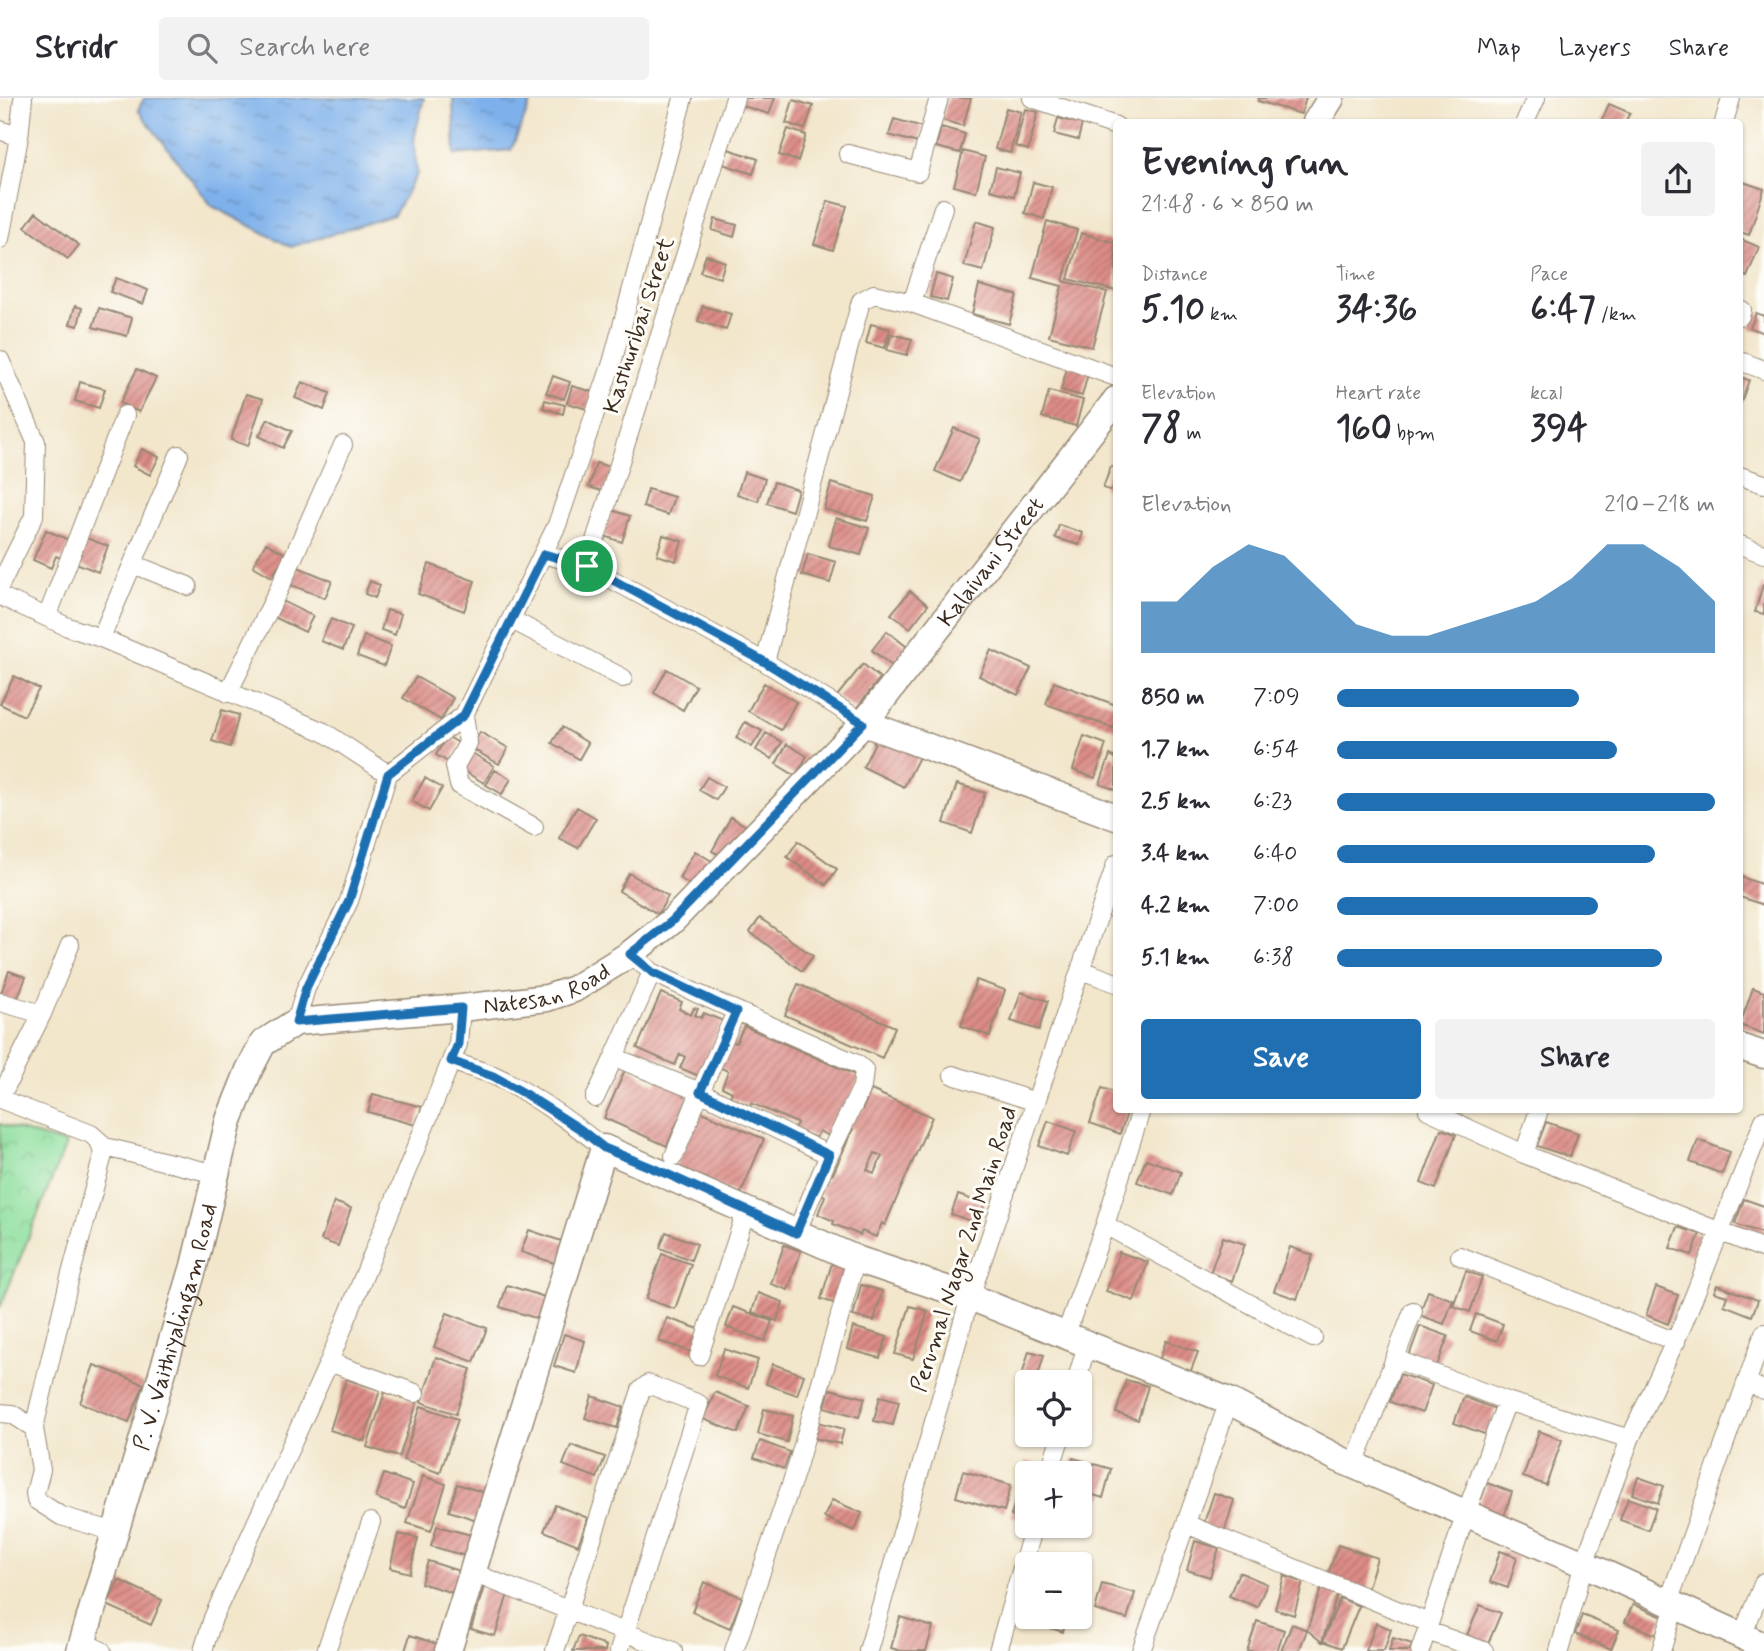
<!DOCTYPE html>
<html lang="en">
<head>
<meta charset="utf-8">
<style>
  :root { --surface:#fff; --page:#f2f2f3; --text:#2b2b33; --muted:#7c7c81; --line:#e1e1e2; --accent:#1f6fb2 }
  body { margin:0; font-family:Mynerve,sans-serif; background:var(--page); color:var(--text); height:100vh; display:flex; flex-direction:column; font-size:26px; white-space:nowrap }
  * { box-sizing:border-box; margin:0 }
  p { font-size:23px; color:var(--muted) }
  .icon { flex:none; width:38px; height:38px; fill:none; stroke:currentColor; stroke-width:2; stroke-linecap:round; stroke-linejoin:round }
  .map { position:relative; flex:1; overflow:hidden }
  .drawer { position:absolute; left:1113px; top:21px; width:630px; height:994px; display:flex; flex-direction:column; background:var(--surface); border-radius:7px; box-shadow:0 2px 5px #0004 }
  .drawer>* { flex:none }
  .fabs { position:absolute; left:1015px; top:1272px; display:grid; gap:14px }
  .fabs a { display:grid; place-items:center; width:77px; height:77px; border-radius:7px; background:var(--surface); box-shadow:0 2px 5px #0004; font-size:35px }
  .pin { position:absolute; display:grid; place-items:center; width:60px; height:60px; color:#fff; margin:-30px; border:4px solid #fff; border-radius:50%; box-shadow:0 2px 7px #0007 }
  .round { display:grid; place-items:center; flex:none; width:74px; height:74px; border-radius:7px; background:var(--page) }
  .summary { display:flex; align-items:center; justify-content:space-between; height:119px; padding:0 28px }
  h1 { font-size:38px; font-weight:800; line-height:52px }
  .figures { display:grid; grid-template-columns:repeat(3,1fr); gap:10px; height:119px; padding:7px 28px }
  .figures div { display:grid; align-content:center }
  .figures b { font-size:35px; font-weight:800 }
  .figures small { font-size:19px; font-weight:400 }
  .figures p { font-size:19px }
  .chart { height:196px; padding:14px 28px }
  .chart p { display:flex; justify-content:space-between }
  .chart svg { width:100%; height:126px; margin-top:7px; fill:var(--accent); opacity:.7 }
  .action { display:flex; gap:14px; margin-top:auto; padding:14px 28px }
  .action a { flex:1; height:80px; border-radius:7px; background:var(--accent); color:#fff; font-size:28px; font-weight:800; line-height:80px; text-align:center }
  .action a+a { background:var(--page); color:var(--text) }
  ul { padding:0 28px; list-style:none; font-size:23px }
  li { display:grid; grid-template-columns:112px 84px 1fr; align-items:center; height:52px }
  li i { height:18px; border-radius:9px; background:var(--accent) }
  header { display:flex; align-items:center; gap:42px; box-sizing:border-box; height:98px; padding:0 35px; background:var(--surface); border-bottom:2px solid var(--line) }
  header strong { font-size:33px }
  nav { display:flex; gap:38px; margin-inline-start:auto; font-size:24px }
  .search { width:490px; height:63px; background:var(--page); display:flex; align-items:center; gap:18px; box-sizing:border-box; padding:0 24px; border-radius:7px; color:var(--muted); font-size:26px }
  .map>svg:first-child { display:block }
  .park { fill:url(#park-crowns); stroke:#64845e; stroke-width:2 }
  .water { fill:url(#water-ripples); stroke:#5c6e84; stroke-width:2 }
  .building { fill:url(#building-hatch); fill-rule:evenodd }
  .lines { fill:none; stroke-linecap:round; stroke-linejoin:round }
  .street-casing { stroke:#968874; stroke-width:20 }
  .secondary-casing { stroke:#968874; stroke-width:29 }
  .street { stroke:#fff; stroke-width:18 }
  .secondary { stroke:#fff; stroke-width:26 }
  .route-casing { stroke:#fff; stroke-width:14 }
  .route { stroke:#1f6fb2; stroke-width:9 }
  .labels { text-anchor:middle; stroke-width:6; stroke-linejoin:round; paint-order:stroke }
  .street-label { font-size:23px; fill:#3b2a1e; stroke:#fdfcf7 }
</style>
</head>
<body>
<header>
<strong>Stridr</strong>
<div class="search"><svg class="icon" aria-label="search" viewBox="0 0 24 24"><circle cx="10" cy="10" r="6"/><path d="M15 15l6 6"/></svg>Search here</div>
<nav><a>Map</a><a>Layers</a><a>Share</a></nav>
</header>
<div class="map">
<svg width="1764" height="1553" viewBox="0 0 1764 1553">
  <defs>
    <pattern id="park-crowns" width="20" height="18" patternUnits="userSpaceOnUse" patternTransform="scale(1.75)"><rect width="20" height="18" fill="#8edf9f"/><path d="M2 6a3 3 0 1 1 6 0M12 15a3 3 0 1 1 6 0" fill="none" stroke="#7bc088"/></pattern>
    <pattern id="water-ripples" width="26" height="14" patternUnits="userSpaceOnUse" patternTransform="scale(1.75)"><rect width="26" height="14" fill="#7eb1eb"/><path d="M2 4q2-2 4 0t4 0M15 11q2-2 4 0t4 0" fill="none" stroke="#6890be"/></pattern>
    <pattern id="building-hatch" width="6" height="6" patternUnits="userSpaceOnUse" patternTransform="scale(1.75)"><rect width="6" height="6" fill="#dd8c87"/><path d="M-1 1l2-2M0 6l6-6M5 7l2-2" fill="none" stroke="#b4736e"/></pattern>
  </defs>
  <rect width="100%" height="100%" fill="#fdfcf7"/>
  <filter id="ink" filterUnits="userSpaceOnUse"><feTurbulence type="fractalNoise" baseFrequency=".0143" numOctaves="2"/><feDisplacementMap in="SourceGraphic" scale="14" xChannelSelector="R" yChannelSelector="G"/><feConvolveMatrix kernelMatrix="1 2 1 2 8 2 1 2 1" color-interpolation-filters="sRGB"/></filter>
  <filter id="wash" filterUnits="userSpaceOnUse"><feTurbulence type="fractalNoise" baseFrequency=".00686" numOctaves="4" result="noise"/><feDisplacementMap in="SourceGraphic" scale="28" xChannelSelector="R" yChannelSelector="G"/><feGaussianBlur stdDeviation="1.57" result="paint"/><feColorMatrix in="noise" values="0 0 0 0 0 0 0 0 0 0 0 0 0 0 0 0 0 1.4 0 .05"/><feComposite in="paint" operator="in"/></filter>
  <g filter="url(#wash)">
    <rect width="100%" height="100%" fill="#f2e6cb"/>
    <path class="park" d="M0 1026 66 1046 0 1210Z"/>
    <path class="water" d="M144 0H424L414 41 417 76 394 117 291 149 212 108 138 12Z
      M453 0H533L511 52 455 57Z"/>
    <g id="blocks">
      <path class="building" d="M742 0H775L769 16 740 7Z
        M948 0H971L963 28 942 22Z
        M1259 0H1306L1301 16 1258 3Z
        M793 2 813 8 805 31 786 25Z
        M1609 6 1630 15 1625 24H1601Z
        M1006 10 1021 14 1010 55 995 51Z
        M1025 11 1038 14 1028 52 1015 48Z
        M1058 20 1082 26 1078 42 1054 36Z
        M894 21 923 29 918 45 889 37Z
        M941 29 965 36 960 55 936 49Z
        M788 31 806 37 798 63 779 57Z
        M728 51 758 61 753 76 723 66Z
        M963 53 985 59 976 94 954 88Z
        M996 69 1020 75 1014 98 990 92Z
        M1740 83 1764 91 1749 137 1740 134Z
        M1033 84 1052 89 1044 121 1025 115Z
        M828 103 847 108 833 152 814 146Z
        M36 114 79 147 68 161 25 129Z
        M715 121 737 127 734 139 712 132Z
        M976 123 995 129 983 173 964 168Z
        M1047 123 1077 132 1063 183 1107 194 1092 249 1049 238 1062 188 1032 180Z
        M1081 135 1116 145V193L1068 181Z
        M1740 141 1759 149 1747 179 1740 176Z
        M706 157 725 164 720 180 700 174Z
        M936 176 953 181 947 203 930 199Z
        M116 180 148 192 143 206 110 194Z
        M979 187 1017 197 1009 226 972 216Z
        M75 208 82 210 78 228 70 226Z
        M703 208 731 216 726 232 698 223Z
        M99 210 132 220 127 238 93 229Z
        M1756 215 1764 218V235L1750 230Z
        M871 226 890 231 885 250 866 245Z
        M891 236 912 241 907 257 887 252Z
        M1068 267 1089 272 1082 298 1061 292Z
        M137 271 156 280 139 314 120 305Z
        M553 278 570 284 564 301 546 295Z
        M1740 279 1749 282 1740 307Z
        M80 284 105 291 99 310 75 303Z
        M302 284 330 295 324 312 295 300Z
        M572 288 593 294 587 311 567 305Z
        M1049 293 1083 302 1076 328 1042 319Z
        M246 296 263 301 248 348 231 342Z
        M545 302 565 307 563 316 543 310Z
        M268 321 292 333 283 350 259 338Z
        M954 330 980 341 960 384 935 373Z
        M142 351 159 359 150 377 133 368Z
        M596 365 613 370 605 394 589 389Z
        M1111 368 1116 370V394L1103 390Z
        M744 374 765 381 758 403 737 396Z
        M774 384 798 392 792 413 767 405Z
        M831 385 875 398 867 423 824 411Z
        M648 391 674 399 668 417 643 409Z
        M612 412 630 418 622 444 604 438Z
        M836 420 869 430 861 457 829 448Z
        M1059 427 1083 435 1079 447 1055 440Z
        M46 432 71 443 63 461 56 458 51 470 33 462Z
        M663 437 682 443 676 463 657 457Z
        M86 440 108 448 98 474 76 465Z
        M266 445 286 456 272 479 253 468Z
        M808 456 836 464 830 485 802 477Z
        M429 466 475 483 464 513 418 496Z
        M298 469 332 483 325 500 291 487Z
        M370 483 380 487 375 500 365 496Z
        M1763 486H1764V516L1755 514Z
        M910 493 928 507 910 530 891 516Z
        M280 502 313 518 305 534 272 518Z
        M387 512 401 516 395 537 381 532Z
        M331 521 352 530 343 552 321 543Z
        M887 533 907 549 892 568 872 552Z
        M364 538 391 548 384 568 357 558Z
        M991 552 1031 570 1018 597 979 578Z
        M863 566 880 580 855 612 837 598Z
        M667 571 696 588 683 612 654 595Z
        M14 578 39 591 24 618 0 606Z
        M416 579 453 600 441 622 403 600Z
        M1054 584 1116 607V631L1046 606Z
        M764 585 796 604 781 632 748 613Z
        M222 612 239 617 230 649 212 643Z
        M745 624 762 633 752 649 736 640Z
        M562 629 588 645 579 661 552 645Z
        M480 634 508 650 499 666 471 650Z
        M880 634 921 655 904 689 863 669Z
        M766 635 782 644 772 661 756 652Z
        M447 638 460 646 450 665 436 657Z
        M1084 638 1106 646 1095 680 1073 672Z
        M787 646 807 658 796 678 776 666Z
        M472 655 494 668 484 685 462 672Z
        M1110 657 1116 660V692L1100 686Z
        M495 672 511 681 502 696 486 687Z
        M707 679 724 689 716 702 699 692Z
        M425 680 442 690 429 713 412 703Z
        M957 686 985 695 972 735 944 725Z
        M577 709 596 720 578 750 559 740Z
        M731 719 748 729 729 762 712 753Z
        M798 743 837 771 826 787 787 759Z
        M695 753 712 763 696 790 679 780Z
        M629 775 668 798 658 816 619 793Z
        M1741 779 1764 787V807L1740 799Z
        M760 820 813 858 802 873 750 834Z
        M9 873 26 879 16 904 0 898Z
        M976 882 1005 892 990 938 961 928Z
        M798 886 895 929 882 960 785 917Z
        M1753 890 1764 894V936L1740 927Z
        M1021 894 1048 903 1039 932 1011 923Z
        M661 895 682 904 679 911 691 917 694 910 698 911 695 917 701 920 704 915 723 923 699 978 680 970 685 959 680 956 675 967 637 950Z
        M744 928 860 979 833 1040 819 1033 816 1040 794 1031 797 1025 751 1005 750 1008 730 999 732 994 722 989 728 973 719 969 730 943 736 945Z
        M627 967 645 981 656 986 658 981 690 995 667 1048 604 1020Z
        M1102 990 1116 995V1012H1128L1120 1036 1090 1025Z
        M871 992 932 1019 885 1127 882 1125 876 1139 862 1133 860 1137 833 1126 834 1123 818 1116 825 1098 819 1095 829 1074 833 1076 853 1031 848 1029 857 1009 862 1012ZM875 1055 882 1058 874 1075 867 1072Z
        M373 996 422 1009 416 1027 368 1014Z
        M700 1013 764 1041 740 1097 675 1069Z
        M1048 1023 1076 1033 1067 1058 1039 1048Z
        M1546 1024 1578 1035 1570 1059 1537 1048Z
        M1441 1031 1456 1036 1436 1091 1421 1085Z
        M1698 1042 1730 1054 1722 1076 1690 1064Z
        M1146 1061 1181 1074 1173 1097 1137 1084Z
        M958 1097 985 1106 979 1126 951 1116Z
        M1744 1101 1764 1108V1136L1735 1126Z
        M334 1104 351 1110 338 1148 321 1142Z
        M1678 1129 1700 1136 1692 1157 1670 1150Z
        M529 1132 567 1145 560 1167 521 1154Z
        M666 1134 697 1146 691 1162 660 1150Z
        M1223 1139 1245 1146 1232 1183 1210 1175Z
        M784 1147 801 1153 788 1192 771 1186Z
        M1290 1149 1313 1157 1297 1201 1274 1193Z
        M1119 1154 1148 1164 1134 1203 1106 1193Z
        M662 1156 691 1166 675 1211 646 1201Z
        M832 1165 848 1170 837 1206 821 1201Z
        M1466 1173 1482 1179 1470 1214 1453 1208Z
        M507 1187 551 1201 545 1223 500 1209Z
        M861 1187 882 1193 874 1223 853 1218Z
        M1717 1187 1758 1202 1752 1218 1724 1207 1727 1198 1714 1194Z
        M1656 1189 1678 1197 1668 1226 1646 1217Z
        M1428 1193 1453 1202 1444 1226 1419 1217Z
        M758 1195 783 1204 777 1223 752 1214Z
        M910 1208 928 1213 913 1261 895 1256Z
        M733 1209 772 1223 765 1243 726 1229Z
        M447 1215 487 1230 474 1264 434 1249Z
        M1476 1216 1503 1226 1497 1243 1470 1233Z
        M667 1220 702 1232 695 1255 659 1243Z
        M1420 1228 1448 1238 1437 1268 1409 1258Z
        M853 1229 887 1239 880 1260 847 1251Z
        M564 1236 585 1243 576 1275 554 1268Z
        M1166 1243 1198 1254 1190 1275 1159 1263Z
        M724 1251 758 1262 748 1290 715 1278Z
        M1029 1253 1044 1257 1037 1281 1022 1277Z
        M436 1259 471 1271 456 1316 421 1304Z
        M773 1266 804 1277 797 1297 766 1286Z
        M94 1267 144 1286 129 1324 80 1305Z
        M1400 1276 1432 1287 1422 1315 1390 1304Z
        M346 1281 380 1292 364 1343 330 1332Z
        M1126 1282 1148 1288 1138 1322 1116 1315Z
        M830 1291 865 1300 859 1319 825 1309Z
        M385 1294 417 1305 399 1359 367 1349Z
        M715 1294 749 1308 738 1335 703 1321Z
        M592 1298 624 1309 617 1330 585 1320Z
        M880 1298 899 1303 893 1327 874 1323Z
        M1464 1299 1496 1311 1487 1337 1454 1325Z
        M421 1308 458 1321 440 1375 403 1362Z
        M764 1311 793 1318 787 1344 758 1336Z
        M818 1324 844 1331 840 1346 814 1340Z
        M1539 1333 1562 1342 1546 1387 1523 1379Z
        M760 1343 790 1354 784 1371 754 1360Z
        M571 1347 605 1359 597 1380 563 1367Z
        M1073 1360 1111 1371 1103 1400 1080 1393V1376H1068Z
        M1026 1363 1042 1368 1040 1376H1027L1026 1422 1011 1418Z
        M963 1373 1011 1387 1004 1413 956 1399Z
        M384 1376 413 1386 405 1411 376 1400Z
        M423 1378 446 1386 431 1433 407 1425Z
        M1638 1379 1664 1388 1658 1405 1632 1396Z
        M1487 1385 1512 1394 1501 1427 1475 1418Z
        M457 1386 489 1396 480 1423 449 1413Z
        M1214 1395 1234 1402 1224 1435 1203 1428Z
        M1628 1400 1656 1410 1648 1432 1620 1422Z
        M832 1402 862 1415 854 1433 824 1419Z
        M555 1407 588 1420 578 1447 544 1433Z
        M437 1428 475 1438 469 1459 431 1448Z
        M398 1436 418 1440 410 1475 390 1470Z
        M1195 1443 1219 1450 1210 1479 1187 1472Z
        M1338 1447 1377 1460 1367 1492 1327 1479Z
        M1500 1453 1517 1459 1508 1490 1490 1484Z
        M428 1463 462 1474 456 1496 421 1485Z
        M1239 1474 1267 1486 1257 1509 1229 1498Z
        M1284 1478 1303 1484 1294 1517 1275 1511Z
        M119 1482 162 1502 151 1527 107 1507Z
        M704 1484 742 1499 730 1530 692 1514Z
        M1102 1486 1135 1495 1127 1521 1095 1512Z
        M484 1489 508 1496 495 1538 471 1531Z
        M1321 1491 1337 1497 1322 1544 1307 1532Z
        M1340 1500 1359 1508 1342 1550 1323 1543Z
        M1633 1506 1663 1519 1656 1537 1625 1524Z
        M1480 1507 1501 1515 1488 1546 1467 1537Z
        M1582 1517 1619 1532 1611 1551 1575 1536Z
        M900 1519 933 1529 926 1553H901L891 1550Z
        M1026 1519H1067L1063 1534 1025 1522Z
        M1257 1523 1284 1532 1277 1553H1247Z
        M1376 1525 1391 1531 1384 1553H1366Z
        M1292 1526 1307 1532 1299 1553H1281Z
        M410 1537 440 1547 439 1553H405Z
        M579 1538 606 1548 605 1553H573Z
        M1393 1540 1412 1546 1410 1553H1389Z"/>
    </g>
  </g>
  <g filter="url(#ink)">
    <use href="#blocks" fill-opacity="0" stroke="#968874" stroke-width="2"/>
    <g class="lines">
      <g class="street-casing">
        <path id="street" d="M1032 0 1116 28
          M1525 24 1536 0
          M1724 24 1731 0
          M0 32 19 39
          M848 56 918 74 939 0
          M0 141 19 39 23 0
          M912 205 943 110
          M1740 218 1742 212
          M0 262 36 344 34 418 0 487
          M1740 263 1764 272
          M1740 378 1764 386
          M1740 447 1764 456
          M544 456 587 468 765 564 864 625
          M133 466 188 488
          M587 468 735 0
          M0 498 68 529 101 540 324 634 388 676
          M47 519 125 317
          M512 522 623 580
          M101 540 179 357
          M765 564 861 203 874 196 912 205 1116 279
          M228 595 281 487 343 347
          M464 617 468 645 455 668 459 687 534 729
          M630 856 652 874 696 895 857 966 864 972 862 989 829 1057 796 1135
          M1081 872 1116 885
          M652 874 614 959 700 994 674 1058
          M0 904 42 916 70 847
          M736 914 700 994 829 1057
          M296 924 306 890 349 803 388 676 464 617 557 427 612 265 683 0
          M451 963C465 968 479 972 493 977 531 994 571 1024 604 1050
          M953 977 1036 1004
          M0 1000 42 916
          M595 1000 614 959
          M0 1001 91 1036 100 1044 103 1057 69 1183 34 1330
          M1428 1012 1524 1056 1764 1151
          M101 1048 216 1076
          M1524 1056 1539 1012
          M1105 1127 1313 1240
          M1460 1158 1676 1244
          M1065 1238 1105 1127 1141 1012
          M699 1258 746 1113
          M1395 1261 1507 1303 1630 1341
          M329 1264 458 946 461 910
          M1076 1284 1087 1247
          M1747 1285 1764 1292
          M0 1315 12 1316 34 1330 41 1372 35 1395 36 1402 61 1418 115 1434
          M1354 1367 1413 1213
          M1049 1376 1061 1337
          M1186 1426 1429 1525
          M473 1475 673 1553
          M1668 1505 1764 1235
          M1427 1533 1484 1553
          M1742 1538 1764 1484
          M83 1544 102 1553
          M203 1553 213 1520 329 1264 415 1295
          M326 1553 371 1424
          M555 1553 641 1292 648 1286 699 1306 619 1553
          M734 1553 796 1372 856 1161
          M868 1553 970 1199 1116 766
          M998 1553 1034 1428
          M1141 1553 1229 1303
          M1420 1553 1466 1415 1507 1303
          M1559 1553 1584 1466 1630 1341 1683 1226 1764 1022
          M1661 1553 1675 1508"/>
      </g>
      <g class="secondary-casing">
        <g id="secondary">
          <path d="M1316 24 1331 0"/>
          <path d="M864 625 1116 719"/>
          <path d="M1740 949 1764 957"/>
          <path id="s1" d="M80 1553 194 1168 229 1022 249 972 263 945 296 924 461 910 547 900 574 891 630 856 672 823 864 625 1116 302"/>
          <path d="M448 1553 604 1050 856 1161 970 1199 1229 1303 1339 1361 1584 1466 1764 1548"/>
        </g>
      </g>
      <use href="#street" class="street"/>
      <use href="#secondary" class="secondary"/>
    </g>
  </g>
  <g class="lines" filter="url(#ink)">
    <g class="route-casing">
      <path id="route" d="M544 456 587 468 765 564 863 625 672 823 630 856 652 874 736 914 700 994 829 1057 796 1135 667 1076 604 1050 580 1031 522 994 493 978 451 963 458 946 461 910 296 924 306 890 349 803 388 676 464 617Z"/>
    </g>
    <use href="#route" class="route"/>
  </g>
  <g class="labels">
    <g class="street-label">
      <text transform="translate(638 227) rotate(-72)" y="8">Kasthuribai Street</text>
      <text dy="8" stroke="none"><textPath href="#s1" startOffset="1556">Kalaivani Street</textPath></text>
      <text dy="8" stroke="none"><textPath href="#s1" startOffset="929">Natesan Road</textPath></text>
      <text transform="translate(963 1151) rotate(-72)" y="8">Perumal Nagar 2nd Main Road</text>
      <text dy="8" stroke="none"><textPath href="#s1" startOffset="338">P. V. Vaithiyalingam Road</textPath></text>
    </g>
  </g>
</svg>
<div class="fabs">
<a><svg class="icon" aria-label="locate" viewBox="0 0 24 24"><circle cx="12" cy="12" r="6"/><path d="M12 2v4M12 18v4M2 12h4M18 12h4"/></svg></a>
<a>+</a>
<a>−</a>
</div>
<div class="pin" style="left:587px;top:468px;background:#1e9e55"><svg class="icon" aria-label="arrive" viewBox="0 0 24 24"><path d="M6 21V4h12l-3 4 3 4H6"/></svg></div>
<section class="drawer">
<div class="summary"><div><h1>Evening run</h1><p>21:48 · 6 × 850 m</p></div><a class="round"><svg class="icon" aria-label="share" viewBox="0 0 24 24"><path d="M12 15V3M7 8l5-5 5 5M5 13v7h14v-7"/></svg></a></div>
<div class="figures">
<div><p>Distance</p><b>5.10<small> km</small></b></div>
<div><p>Time</p><b>34:36</b></div>
<div><p>Pace</p><b>6:47<small> /km</small></b></div>
</div>
<div class="figures">
<div><p>Elevation</p><b>78<small> m</small></b></div>
<div><p>Heart rate</p><b>160<small> bpm</small></b></div>
<div><p>kcal</p><b>394</b></div>
</div>
<div class="chart"><p><span>Elevation</span>210–218 m</p>
<svg viewBox="0 0 160 44" preserveAspectRatio="none"><path d="M0 44V26L10 26L20 14L30 6L40 10L50 22L60 34L70 38L80 38L90 34L100 30L110 26L120 18L130 6L140 6L150 14L160 26V44z"/></svg>
</div>
<ul>
<li><b>850 m</b>7:09<i style="width:64%"></i></li>
<li><b>1.7 km</b>6:54<i style="width:74%"></i></li>
<li><b>2.5 km</b>6:23<i style="width:100%"></i></li>
<li><b>3.4 km</b>6:40<i style="width:84%"></i></li>
<li><b>4.2 km</b>7:00<i style="width:69%"></i></li>
<li><b>5.1 km</b>6:38<i style="width:86%"></i></li>
</ul>
<div class="action"><a>Save</a><a>Share</a></div>
</section>
</div>
</body>
</html>
